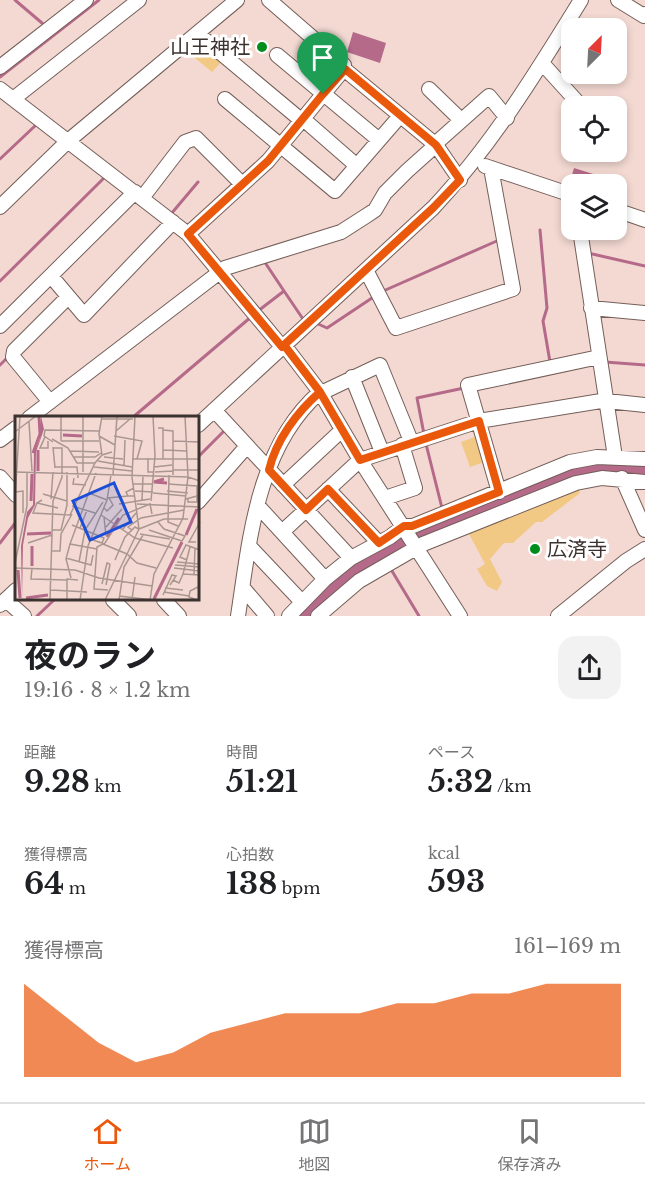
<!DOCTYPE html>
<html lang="ja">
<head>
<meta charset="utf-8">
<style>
  :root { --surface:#fff; --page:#f2f2f2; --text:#202124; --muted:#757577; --line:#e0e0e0; --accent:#ea580c }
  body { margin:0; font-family:"Libre Baskerville","Noto Sans JP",serif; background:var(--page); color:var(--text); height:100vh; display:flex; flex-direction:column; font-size:22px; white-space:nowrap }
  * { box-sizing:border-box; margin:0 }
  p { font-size:20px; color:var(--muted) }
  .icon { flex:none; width:33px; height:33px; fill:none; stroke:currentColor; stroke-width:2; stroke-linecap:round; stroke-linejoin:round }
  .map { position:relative; height:616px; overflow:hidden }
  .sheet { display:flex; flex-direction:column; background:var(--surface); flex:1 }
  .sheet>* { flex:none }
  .needle { width:39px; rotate:24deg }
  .fabs { position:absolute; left:561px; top:18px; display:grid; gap:12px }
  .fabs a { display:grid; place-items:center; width:66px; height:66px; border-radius:12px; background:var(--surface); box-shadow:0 3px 9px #0003; font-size:30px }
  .pin { position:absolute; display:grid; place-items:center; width:51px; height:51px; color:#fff; margin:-62px -26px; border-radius:50% 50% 50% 0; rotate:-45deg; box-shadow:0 0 6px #0007 }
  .pin .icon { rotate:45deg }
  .round { display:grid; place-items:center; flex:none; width:63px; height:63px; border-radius:18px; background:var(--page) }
  .headline { display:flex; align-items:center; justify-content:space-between; height:102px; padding:0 24px }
  h1 { font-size:33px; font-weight:700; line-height:45px }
  .stats { display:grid; grid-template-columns:repeat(3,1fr); gap:9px; height:102px; padding:6px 24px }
  .stats div { display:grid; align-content:center }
  .stats b { font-size:30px; font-weight:700 }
  .stats small { font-size:16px; font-weight:400 }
  .stats p { font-size:16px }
  .chart { height:168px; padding:12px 24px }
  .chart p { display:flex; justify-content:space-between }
  .chart svg { width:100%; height:108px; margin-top:6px; fill:var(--accent); opacity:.7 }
  .tabs { display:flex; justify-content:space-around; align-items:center; height:84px; border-top:2px solid var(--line); background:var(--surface); font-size:16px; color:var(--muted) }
  .tabs a { display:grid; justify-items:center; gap:3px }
  .tabs .active { color:var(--accent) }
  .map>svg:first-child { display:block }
  .green { fill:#f2c984 }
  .water { fill:#b56a8a }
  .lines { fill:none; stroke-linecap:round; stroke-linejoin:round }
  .stream { stroke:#b56a8a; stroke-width:3 }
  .river { stroke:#b56a8a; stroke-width:16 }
  .minor-casing { stroke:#755f59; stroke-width:16 }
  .minor { stroke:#fff; stroke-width:14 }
  .route-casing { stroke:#fff; stroke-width:12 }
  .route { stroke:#ea580c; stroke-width:8 }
  .poi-dot { fill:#008d1c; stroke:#fff; stroke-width:2 }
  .labels { text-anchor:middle; stroke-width:6; stroke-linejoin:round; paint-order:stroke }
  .poi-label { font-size:20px; fill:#3c322f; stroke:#fff; text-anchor:end }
  .inset-river { fill:none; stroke:#b56a8a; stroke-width:3 }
  .inset-road { fill:none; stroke:#aa9691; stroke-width:1.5 }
  .view { fill:#1d4ed8; fill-opacity:0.15; stroke:#1d4ed8; stroke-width:3 }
  .inset-edge { fill:none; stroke:#3c322f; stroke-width:3 }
</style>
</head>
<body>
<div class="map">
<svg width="645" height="616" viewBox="0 0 645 616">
  <rect width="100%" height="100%" fill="#f3d9d2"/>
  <path class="green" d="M199 38 225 58 212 72 185 50Z
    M480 435 487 461 470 467 461 442Z
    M577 485 580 493 542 522H536L513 543H504L490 559 502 582 497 591 487 586 477 569 485 564 467 530Z"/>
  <path class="water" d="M353 32 386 43 380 63 347 52Z
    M574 168 606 178 604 184H572L571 189 568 188Z"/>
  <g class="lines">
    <path class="stream" d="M15 0 42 23
      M0 77 99 0
      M0 159 37 124
      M171 214 198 182
      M540 230 547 308 543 321 550 362
      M588 253 645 266
      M264 261 284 291
      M0 281 105 177 107 178
      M381 292 499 240
      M258 311 284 291 303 319
      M316 323 327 328 375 296
      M605 362 645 365
      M0 365 8 357
      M132 418 251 317
      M424 434 417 398 464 388
      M426 444 442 508H444
      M198 457 225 430
      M0 543 16 522
      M392 571 419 616
      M37 616 54 600"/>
    <path class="river" d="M304 616 353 572 407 539 570 473 590 468 645 473"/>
    <g class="minor-casing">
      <path id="minor" d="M269 0 344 65V69L436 145 460 180
        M618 0 644 16 645 14
        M198 34 301 120
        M277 55 379 140
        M542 63 581 106
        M0 67 86 0
        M0 89 188 234 282 347
        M429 89 461 120
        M13 99 139 0
        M225 99 335 191 400 116
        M302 118 357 166
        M435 144 489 96 507 118
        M485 166 572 195
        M142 198 185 142 196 138 242 184
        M0 207 68 141 237 0
        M616 210 645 220
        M580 230 615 457
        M188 234 268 161 344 69
        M366 270 396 328 513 289 491 168
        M51 276 84 315 173 222
        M591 308 645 313
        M0 326 135 192
        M284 345 320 392 360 460 460 616
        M352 377 382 452
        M321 393 380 365 411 441
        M607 401 645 405
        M50 402 13 357 14 351 68 297
        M214 410 351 558
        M29 418 225 268 341 232 366 216 375 210 385 193 407 171 436 145
        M198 425 433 208C492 145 536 73 581 0
        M0 440 16 428
        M0 477 16 495
        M622 478 645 530
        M283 485 342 430
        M328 489 379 543
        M499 492 468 385 599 357
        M385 498 415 488 402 445
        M198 502 247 446
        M258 506 325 579
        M282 532 360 460 479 421 607 400
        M250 547 302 602
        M243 588 267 616
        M6 600 24 616
        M113 600 129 616
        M164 600 179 616
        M0 605 16 590
        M238 616C250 538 257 447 320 392
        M289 616 325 579 351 558 390 537 404 526H413L570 462 597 457 645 459
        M318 616 359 581 423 544 576 483 602 478 645 482
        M558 616 626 561 645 549"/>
    </g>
    <use href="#minor" class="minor"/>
  </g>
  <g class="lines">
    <g class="route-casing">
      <path id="route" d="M323 94 268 161 188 234 282 347 284 345 320 392C297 412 276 440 269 470L306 510 328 489 379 543 404 526H412L499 492 479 421 360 460 320 392 284 345 433 208 460 180 436 145 345 69 323 94"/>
    </g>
    <use href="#route" class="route"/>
  </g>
  <g class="poi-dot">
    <circle cx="262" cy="47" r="6"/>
    <circle cx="535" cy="549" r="6"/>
  </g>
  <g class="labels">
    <g class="poi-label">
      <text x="250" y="54">山王神社</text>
      <text x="547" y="556" text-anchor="start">広済寺</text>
    </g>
  </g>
  <g transform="translate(15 416)">
    <rect width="184" height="184" fill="#f3d9d2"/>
    <path d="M26 0 29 13 21 36 20 89 13 102 8 129 7 184 6 130 12 96 18 89 19 37 25 23Z" fill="#b56a8a"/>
    <path class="inset-river" d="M48 19 67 20M18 37 25 18 24 0M23 55V34M149 63 139 66 152 67M16 85 17 58M12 118 36 117M171 119 182 93M92 121 104 102M17 150V130M3 154 5 182M11 182 33 179M139 183 167 126"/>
    <path class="inset-road" d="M46 0V25M68 0V56M87 0 84 18 87 39M87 3H118M14 6 17 55M143 12H148V43M148 14 158 15V59M1 15 21 0M101 15 115 3M84 20 100 29M99 20 127 25 122 43M30 21 25 32H33V25M37 23 53 32 62 47H80M46 25H84M158 25 185 26M38 26 29 20 30 14 84 15M38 31 40 52M148 34 172 35M55 35 84 36M58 41H80L86 37M89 41 108 43M133 42V56H138M117 43H185M83 45 117 51M109 50 110 24M40 51H62L63 62M79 51 117 55M139 51 157 49M158 54H185M0 56 173 61 170 0M140 56 158 55M98 59 102 0M154 59 153 106 163 110M117 61 120 0M59 62 58 68 71 69M118 68H137M153 68 182 70V80M119 72 111 76 113 80H120M120 75 138 76M152 75 173 77M0 76 8 75V97M74 77 92 84M138 77 171 80M28 78 52 85M0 82 5 0M92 82 113 80M36 83 38 56M171 83 182 80V86H173V83M27 84 22 87 43 92M127 84 128 60M136 85 140 40 138 0M22 87 18 97 55 99 80 47 87 39 97 36M104 88 135 83M122 88 185 91M57 90 80 97M89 92 92 95 98 89 94 82M86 99 120 122 158 132M89 101 91 120M143 106 149 113 170 120 167 125M57 109 89 122 87 127 75 123M91 111 107 93M65 112 72 94M108 113 121 97M124 113 149 103H173M37 114H46L52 89V56M117 114 113 111 126 102 169 94M134 114 167 125M125 118 155 123M181 126H174L185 106M13 127 37 119M55 128 81 57M55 128 82 133M55 128 51 143 56 162M88 128 112 138 122 147 141 152M37 135H45L46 118 57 98M51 142 76 149 78 139M100 144 110 121 120 111 124 113M172 144 165 141 171 129 185 134M64 146 70 114 88 86M162 146 185 148M0 147 12 90V57M160 149 185 151M0 152 60 154 84 162 137 170M17 152 16 163 52 164M159 152 185 155M168 158 175 131M179 159 180 132M158 164 164 167 168 158 185 159M87 168 92 147 95 148M91 169 95 148M150 172 168 174M36 174 72 176M93 174 79 173 82 131 90 127 108 99 135 88 137 98M149 176 174 180M148 179 157 159 161 160 155 169M104 180 137 184M35 184 38 85 47 61V32H38M52 184V163L63 164M65 184 73 130 92 84 96 59M90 184 124 113 117 61M104 184 109 151 128 119M117 184 120 161M135 184 139 158 168 102 173 61 185 65M182 184 174 181 175 175 183 171"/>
    <path class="view" d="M99 67 116 106 75 124 58 85Z"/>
    <rect width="184" height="184" class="inset-edge"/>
  </g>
</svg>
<div class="fabs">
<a><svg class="needle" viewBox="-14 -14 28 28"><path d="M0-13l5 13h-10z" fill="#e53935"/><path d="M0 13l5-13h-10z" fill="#757577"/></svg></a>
<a><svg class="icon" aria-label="locate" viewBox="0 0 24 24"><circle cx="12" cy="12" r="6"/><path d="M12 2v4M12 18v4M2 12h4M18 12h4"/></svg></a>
<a><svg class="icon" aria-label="layers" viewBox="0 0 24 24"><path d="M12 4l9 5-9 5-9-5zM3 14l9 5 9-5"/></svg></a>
</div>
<div class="pin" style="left:323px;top:94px;background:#1e9e55"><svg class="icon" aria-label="arrive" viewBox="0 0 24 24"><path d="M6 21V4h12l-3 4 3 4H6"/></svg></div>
</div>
<section class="sheet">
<div class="headline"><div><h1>夜のラン</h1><p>19:16 · 8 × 1.2 km</p></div><a class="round"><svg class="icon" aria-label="share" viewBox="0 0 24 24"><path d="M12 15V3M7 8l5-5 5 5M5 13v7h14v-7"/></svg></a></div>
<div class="stats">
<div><p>距離</p><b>9.28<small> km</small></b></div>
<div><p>時間</p><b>51:21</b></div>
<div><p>ペース</p><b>5:32<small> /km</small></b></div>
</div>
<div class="stats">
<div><p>獲得標高</p><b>64<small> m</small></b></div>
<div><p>心拍数</p><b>138<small> bpm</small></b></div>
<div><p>kcal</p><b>593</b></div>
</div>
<div class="chart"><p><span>獲得標高</span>161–169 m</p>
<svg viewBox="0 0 160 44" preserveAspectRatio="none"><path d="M0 44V6L10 18L20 30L30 38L40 34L50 26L60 22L70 18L80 18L90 18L100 14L110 14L120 10L130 10L140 6L150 6L160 6V44z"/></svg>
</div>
</section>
<nav class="tabs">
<a class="active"><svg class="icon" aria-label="home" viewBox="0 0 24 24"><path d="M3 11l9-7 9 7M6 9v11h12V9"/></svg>ホーム</a>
<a><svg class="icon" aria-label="map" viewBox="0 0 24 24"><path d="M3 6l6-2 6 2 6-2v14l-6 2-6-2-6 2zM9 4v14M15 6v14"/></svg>地図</a>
<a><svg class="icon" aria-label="saved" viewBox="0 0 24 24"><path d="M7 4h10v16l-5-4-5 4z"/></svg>保存済み</a>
</nav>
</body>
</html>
